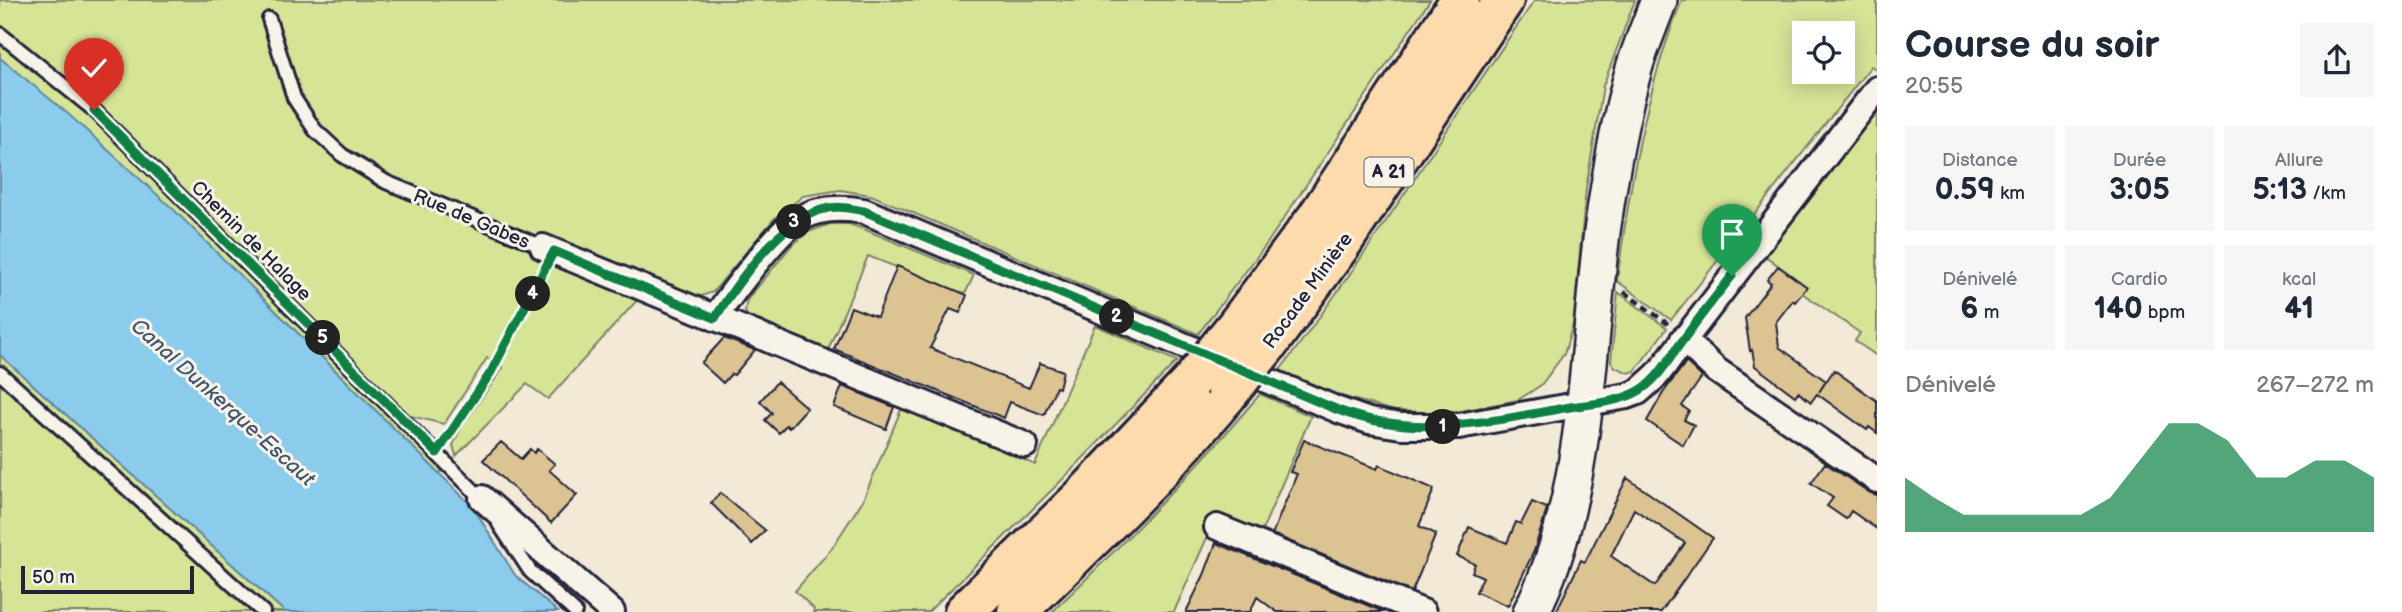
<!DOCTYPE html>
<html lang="fr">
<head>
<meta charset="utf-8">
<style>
  :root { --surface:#fff; --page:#f6f6f7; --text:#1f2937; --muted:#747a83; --accent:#0b8043 }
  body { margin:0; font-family:"Balsamiq Sans",sans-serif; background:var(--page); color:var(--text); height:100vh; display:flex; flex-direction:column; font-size:26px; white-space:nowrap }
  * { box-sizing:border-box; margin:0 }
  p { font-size:23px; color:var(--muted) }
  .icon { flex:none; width:38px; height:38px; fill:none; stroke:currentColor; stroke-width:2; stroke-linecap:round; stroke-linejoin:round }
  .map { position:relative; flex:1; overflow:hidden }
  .details { display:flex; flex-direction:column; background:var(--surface); width:525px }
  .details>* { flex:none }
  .buttons { position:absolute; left:1792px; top:21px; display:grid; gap:14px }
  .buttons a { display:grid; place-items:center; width:63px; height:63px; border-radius:0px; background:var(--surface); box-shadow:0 4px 18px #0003; font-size:35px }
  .scale { position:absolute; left:21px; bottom:18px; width:173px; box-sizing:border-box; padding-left:7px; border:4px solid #22223b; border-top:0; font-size:19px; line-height:24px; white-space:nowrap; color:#22223b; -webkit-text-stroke:5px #f7f3e8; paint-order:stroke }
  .pin { position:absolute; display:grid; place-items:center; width:60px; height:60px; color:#fff; margin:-72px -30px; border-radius:50% 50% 50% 0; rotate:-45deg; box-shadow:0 0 7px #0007 }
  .pin .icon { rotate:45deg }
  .km { position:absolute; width:35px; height:35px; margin:-18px; border-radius:50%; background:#222; color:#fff; font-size:19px; line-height:35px; text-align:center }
  .round { display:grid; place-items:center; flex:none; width:74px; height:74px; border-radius:0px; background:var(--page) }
  .overview { display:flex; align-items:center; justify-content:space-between; height:119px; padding:0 28px }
  h1 { font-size:38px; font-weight:600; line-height:52px }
  .figures { display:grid; grid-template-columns:repeat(3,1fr); gap:10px; height:119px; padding:7px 28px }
  .figures div { display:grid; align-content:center; border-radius:0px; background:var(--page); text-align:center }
  .figures b { font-size:30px; font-weight:600 }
  .figures small { font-size:19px; font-weight:400 }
  .figures p { font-size:19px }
  .chart { height:196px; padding:14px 28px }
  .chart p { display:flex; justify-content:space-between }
  .chart svg { width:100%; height:126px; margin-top:7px; fill:var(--accent); opacity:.7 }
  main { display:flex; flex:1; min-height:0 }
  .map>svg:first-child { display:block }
  .green { fill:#d6e496; stroke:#7c8368; stroke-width:2; fill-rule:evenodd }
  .water { fill:#8bccec; stroke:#6188a5; stroke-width:2 }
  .building { fill:#dcc392; stroke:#22223b; stroke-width:2; fill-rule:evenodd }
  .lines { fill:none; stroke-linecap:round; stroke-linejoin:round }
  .service-casing { stroke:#22223b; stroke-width:18 }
  .minor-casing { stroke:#22223b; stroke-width:30 }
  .secondary-casing { stroke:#22223b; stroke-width:40 }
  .motorway-casing { stroke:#22223b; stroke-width:44 }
  .path { stroke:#22223b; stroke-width:4.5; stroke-dasharray:7 5; stroke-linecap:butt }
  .service { stroke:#f7f3e8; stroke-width:12 }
  .minor { stroke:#f7f3e8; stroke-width:24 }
  .secondary { stroke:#f7f3e8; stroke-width:35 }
  .motorway { stroke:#fedbac; stroke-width:38 }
  .motorway-bridge-casing { stroke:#22223b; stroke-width:44; stroke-linecap:butt }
  .motorway-bridge { stroke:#fedbac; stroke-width:38 }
  .route-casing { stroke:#fff; stroke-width:14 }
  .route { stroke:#0b8043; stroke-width:9 }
  .labels { text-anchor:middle; stroke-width:6; stroke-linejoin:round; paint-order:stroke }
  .shield { fill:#f7f3e8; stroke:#62616f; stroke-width:2 }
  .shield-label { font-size:18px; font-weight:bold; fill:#22223b }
  .street-label { font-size:19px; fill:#22223b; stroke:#f7f3e8 }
  .water-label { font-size:21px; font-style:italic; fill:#425570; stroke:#f7f3e8 }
</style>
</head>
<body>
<main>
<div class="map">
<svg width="1877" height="612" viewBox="0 0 1877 612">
  <rect width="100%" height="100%" fill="#f2e9d7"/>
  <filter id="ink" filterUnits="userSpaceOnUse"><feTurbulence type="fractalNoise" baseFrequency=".0143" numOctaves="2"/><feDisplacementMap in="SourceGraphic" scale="14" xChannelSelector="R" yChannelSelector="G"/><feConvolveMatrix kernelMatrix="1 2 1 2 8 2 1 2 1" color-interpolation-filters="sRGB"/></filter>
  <g filter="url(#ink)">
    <path class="green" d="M0 0H1430L1268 242 1198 334 871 195 840 190 803 196 774 219 713 292 693 299 639 298 548 399 527 384 456 456 453 445 461 427 503 368 487 358 444 424 411 416 402 427 444 468 439 474C296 332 156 186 0 58Z
      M1535 0H1635L1603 86 1586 189 1573 324 1564 354 1541 385 1518 400 1450 413 1394 411 1338 395 1280 370C1371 251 1449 123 1535 0Z
      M1682 0H1877V70L1871 66 1671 320 1617 281C1630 185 1645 90 1682 0ZM1804 33H1843V72H1804Z
      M1877 108V356L1855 341 1860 333 1802 293 1806 286 1760 252Z
      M830 224H849L866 230 974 275 965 294 868 256 828 350 749 320 745 311 747 300 791 246 809 232Z
      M1618 292 1667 328 1635 371 1629 373 1615 367 1611 361Z
      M1095 325 1177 361 1058 484 928 612H813L814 609 795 591 832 548 863 500 903 405 1035 465Z
      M0 355 274 602 285 612H0Z
      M1260 394 1311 416 1261 533 1217 515 1174 612H1052C1126 541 1194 472 1260 394Z"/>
    <path class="water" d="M0 58 67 113 172 208 473 507 515 575 558 612H285L0 355Z"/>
    <path class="building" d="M897 266 967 295 960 313 950 309 930 348 1029 388 1040 363 1063 371 1059 388 1056 387 1044 415 1010 402 1004 418 834 349 851 307 877 317Z
      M1778 266 1807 287 1795 302 1793 300 1776 322 1779 347 1826 381 1819 392 1834 370 1877 401V433L1869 427 1867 430 1817 394 1811 402 1798 392 1795 396 1755 366 1752 350 1750 351 1745 318 1771 283 1767 280Z
      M724 338 755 350 734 375 731 374 723 383 701 363Z
      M1686 362 1702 377 1682 406 1689 411 1684 420 1694 425 1683 445 1647 421 1663 393Z
      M777 382 807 408 789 428 786 425 779 433 765 420 772 413 760 401Z
      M842 386 894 407 886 429 834 407Z
      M1304 440 1377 469 1379 465 1434 489 1419 526 1436 534 1412 592 1272 534 1297 474 1290 472Z
      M501 442 521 459 530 449 534 453 537 449 555 464 549 470 577 495 551 523 483 460Z
      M1825 463 1869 492 1877 495V529L1851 511 1846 519 1827 506 1833 498 1811 483Z
      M1627 478 1713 538 1661 612H1556L1581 560 1585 562ZM1634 509 1685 543 1655 586 1611 556Z
      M720 493 765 530 752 544 711 503Z
      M1532 502 1547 508 1544 519 1534 551 1508 606 1476 592 1483 577 1472 572 1475 564 1457 556 1469 527 1507 543 1516 522 1521 524Z
      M1216 543 1384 612H1277L1257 597 1250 612H1186L1204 575Z"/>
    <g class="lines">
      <g class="service-casing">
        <path id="service" d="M269 19 294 98 315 130 342 155 386 182 543 247
          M0 34 94 110 483 500
          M0 373 263 612
          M499 524 530 571 575 612"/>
      </g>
      <g class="minor-casing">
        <path id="minor" d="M543 247 1025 445
          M715 318C727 299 741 282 754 265 788 223 807 201 864 211L1338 410 1369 421 1401 426H1459L1627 396 1638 392 1657 375 1877 89
          M1683 339 1716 370 1877 480
          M482 498 612 612
          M1217 527 1423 612"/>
      </g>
      <g class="secondary-casing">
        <path id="secondary" d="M1531 612C1587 504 1587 352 1602 232 1610 176 1619 119 1635 65 1642 43 1651 22 1659 0"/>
      </g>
      <g class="motorway-casing">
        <path id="motorway" d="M1239 322 1317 217 1460 0
          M1270 342 1340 246 1504 0
          M964 612 1083 496 1191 382
          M1017 612C1089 542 1163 472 1227 395"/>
      </g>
      <path class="path" d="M1624 292 1668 324
        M445 440 491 372 545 270"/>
      <use href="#service" class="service"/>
      <use href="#minor" class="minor"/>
      <use href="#secondary" class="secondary"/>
      <use href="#motorway" class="motorway"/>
      <g class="motorway-bridge-casing">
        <path id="motorway-bridge" d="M1191 382 1239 322
          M1227 395 1270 342"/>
      </g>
      <use href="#motorway-bridge" class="motorway-bridge"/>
    </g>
  </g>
  <g class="lines" filter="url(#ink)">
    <g class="route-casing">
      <path id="route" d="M94 110 437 453 491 372 554 251 715 318C737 283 780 221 821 210 836 205 849 208 864 211L1338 410C1413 439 1488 422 1564 408 1587 404 1617 403 1637 392 1657 382 1670 357 1683 340 1699 318 1715 297 1732 276"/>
    </g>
    <use href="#route" class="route"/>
  </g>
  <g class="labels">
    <rect class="shield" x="1364.5" y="157.5" width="49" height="29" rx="5"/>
    <g class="shield-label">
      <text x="1389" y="178">A 21</text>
    </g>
    <g class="street-label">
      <text transform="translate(472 218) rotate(23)" y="7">Rue de Gabes</text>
      <text transform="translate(252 240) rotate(45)" y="7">Chemin de Halage</text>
      <text transform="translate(1307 290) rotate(-54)" y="7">Rocade Minière</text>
    </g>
    <g class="water-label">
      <text transform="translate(223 402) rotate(42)" y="7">Canal Dunkerque-Escaut</text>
    </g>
  </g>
</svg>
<div class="buttons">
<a><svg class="icon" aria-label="locate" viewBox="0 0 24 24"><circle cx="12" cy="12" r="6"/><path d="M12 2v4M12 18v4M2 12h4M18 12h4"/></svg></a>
</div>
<div class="scale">50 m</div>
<div class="pin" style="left:1732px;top:276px;background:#1e9e55"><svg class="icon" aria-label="arrive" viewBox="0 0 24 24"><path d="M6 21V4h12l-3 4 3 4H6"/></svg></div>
<div class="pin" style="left:94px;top:110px;background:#d93025"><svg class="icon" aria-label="check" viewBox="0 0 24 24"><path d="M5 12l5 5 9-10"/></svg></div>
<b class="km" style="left:1443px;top:427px">1</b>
<b class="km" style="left:1117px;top:317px">2</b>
<b class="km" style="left:794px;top:222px">3</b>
<b class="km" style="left:533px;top:294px">4</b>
<b class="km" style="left:323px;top:338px">5</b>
</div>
<section class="details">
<div class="overview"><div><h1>Course du soir</h1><p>20:55</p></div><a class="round"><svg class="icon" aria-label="share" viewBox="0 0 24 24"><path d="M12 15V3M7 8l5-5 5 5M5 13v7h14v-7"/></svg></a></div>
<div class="figures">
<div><p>Distance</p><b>0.59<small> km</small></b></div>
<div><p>Durée</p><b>3:05</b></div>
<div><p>Allure</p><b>5:13<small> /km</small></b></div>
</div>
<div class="figures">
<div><p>Dénivelé</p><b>6<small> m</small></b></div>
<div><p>Cardio</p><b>140<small> bpm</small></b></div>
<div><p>kcal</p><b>41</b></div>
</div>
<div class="chart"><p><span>Dénivelé</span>267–272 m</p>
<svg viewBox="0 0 160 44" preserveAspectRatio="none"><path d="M0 44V25L10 32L20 38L30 38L40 38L50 38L60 38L70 32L80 19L90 6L100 6L110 12L120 25L130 25L140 19L150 19L160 25V44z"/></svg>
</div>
</section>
</main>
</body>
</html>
